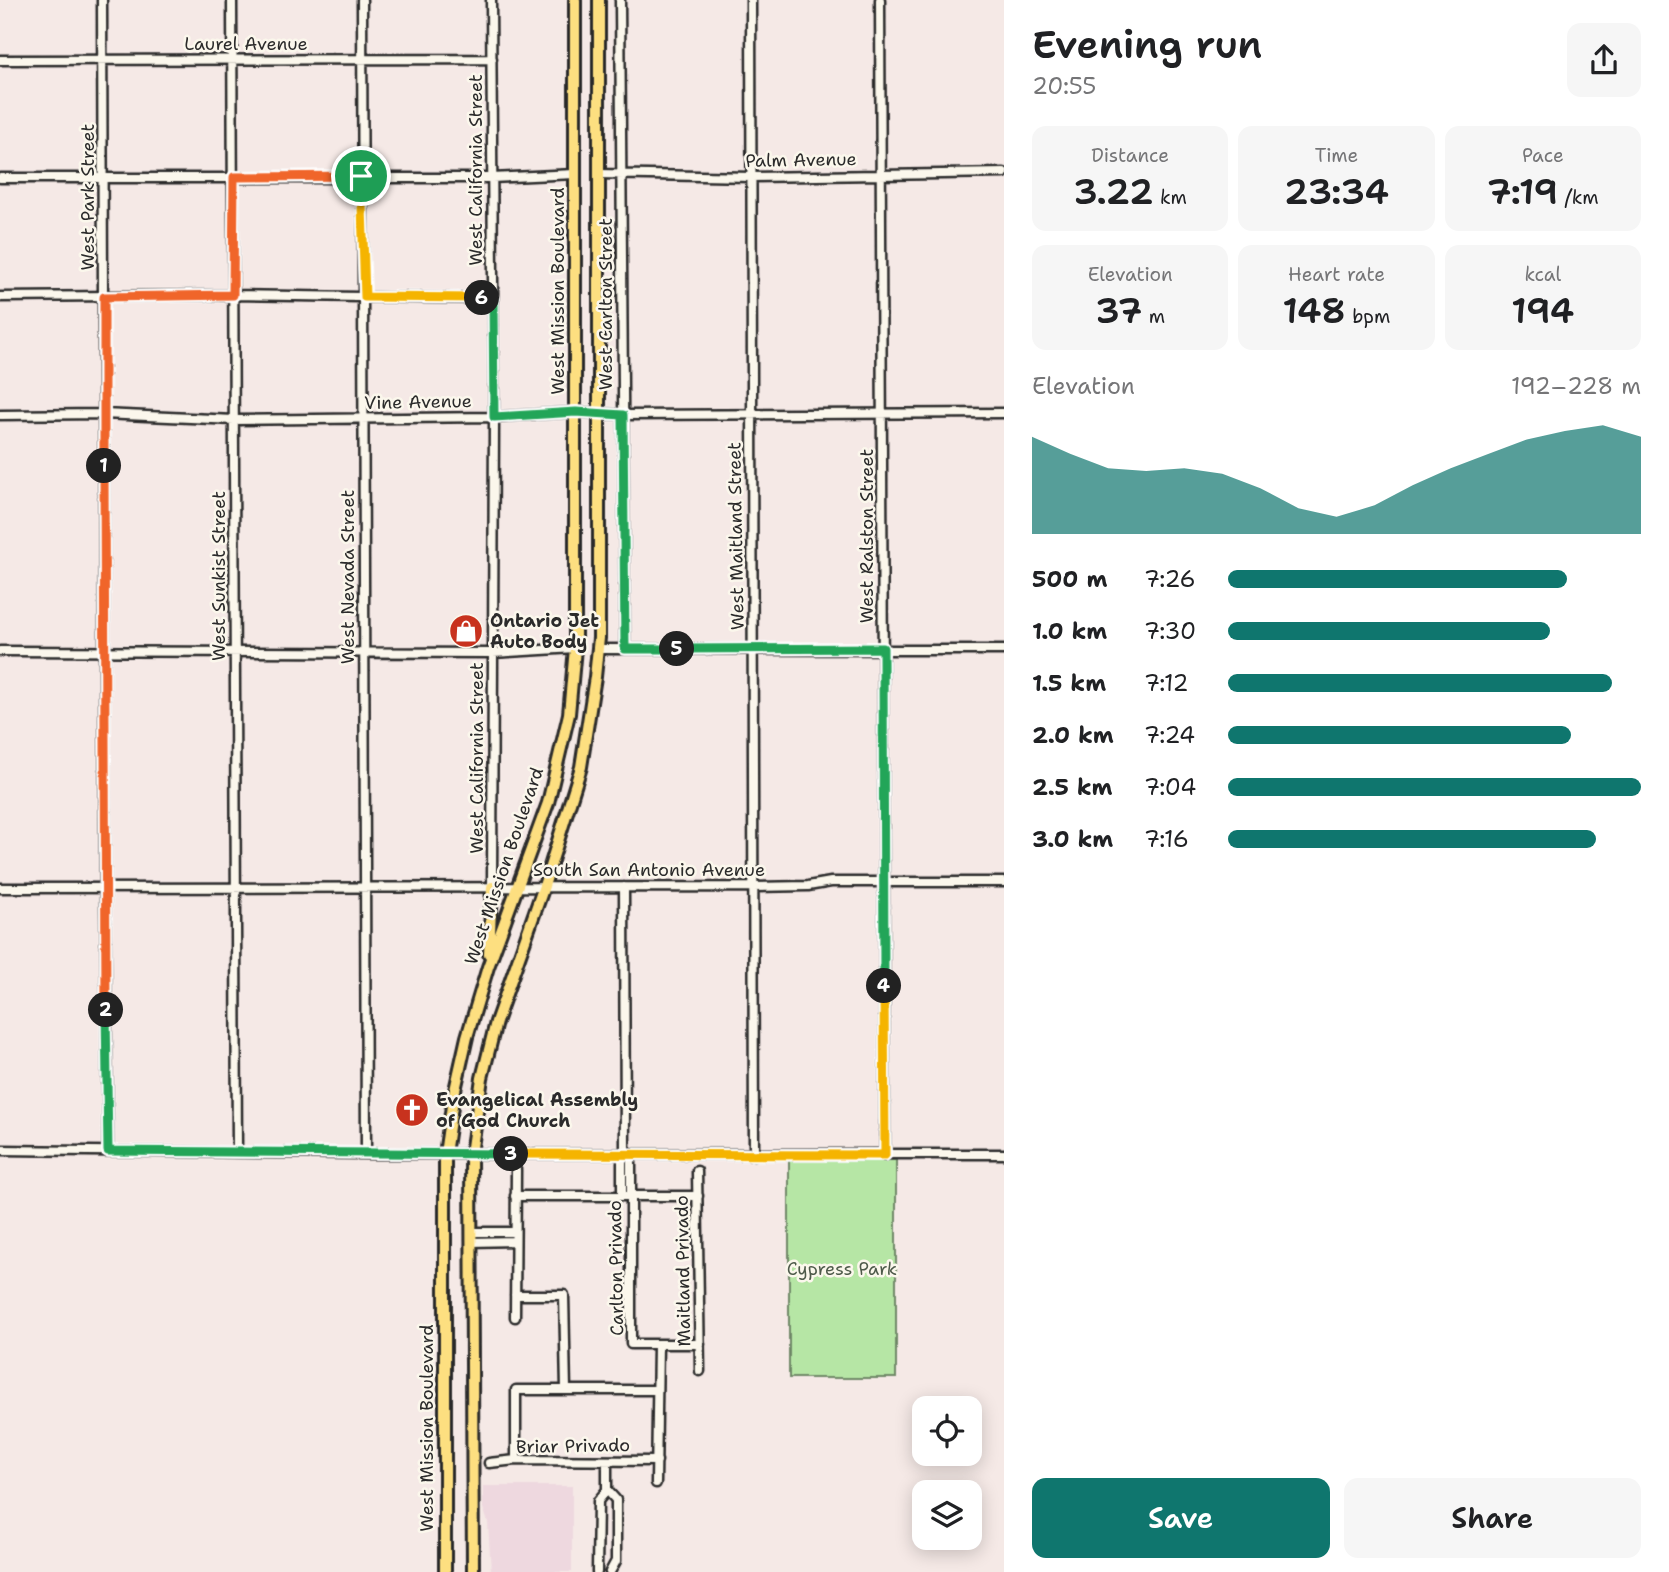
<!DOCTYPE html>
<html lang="en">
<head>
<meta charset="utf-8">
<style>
  :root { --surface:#fff; --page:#f6f6f6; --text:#202124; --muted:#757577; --accent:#0f766e }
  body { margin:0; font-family:"Shantell Sans",sans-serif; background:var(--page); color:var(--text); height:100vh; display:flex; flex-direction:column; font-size:26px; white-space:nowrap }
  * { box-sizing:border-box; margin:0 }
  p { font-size:23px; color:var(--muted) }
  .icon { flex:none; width:38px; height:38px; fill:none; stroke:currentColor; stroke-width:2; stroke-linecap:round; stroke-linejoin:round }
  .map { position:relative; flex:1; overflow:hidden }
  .panel { display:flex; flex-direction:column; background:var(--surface); width:665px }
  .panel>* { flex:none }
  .controls { position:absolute; left:912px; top:1396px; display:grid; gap:14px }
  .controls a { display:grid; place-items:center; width:70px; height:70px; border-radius:14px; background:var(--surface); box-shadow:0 4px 18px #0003; font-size:35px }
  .pin { position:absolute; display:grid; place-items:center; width:60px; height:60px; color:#fff; margin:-30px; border:4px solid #fff; border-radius:50%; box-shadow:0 2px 7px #0007 }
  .km { position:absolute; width:35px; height:35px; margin:-18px; border-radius:50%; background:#222; color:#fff; font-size:19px; line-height:35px; text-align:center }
  .round { display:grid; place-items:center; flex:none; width:74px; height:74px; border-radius:14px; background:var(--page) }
  .head { display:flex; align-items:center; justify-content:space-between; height:119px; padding:0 28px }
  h1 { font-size:38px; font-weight:600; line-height:52px }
  .stats { display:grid; grid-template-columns:repeat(3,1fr); gap:10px; height:119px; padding:7px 28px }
  .stats div { display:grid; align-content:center; border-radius:14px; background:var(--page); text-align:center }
  .stats b { font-size:35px; font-weight:600 }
  .stats small { font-size:19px; font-weight:400 }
  .stats p { font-size:19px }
  .chart { height:196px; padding:14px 28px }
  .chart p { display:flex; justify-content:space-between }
  .chart svg { width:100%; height:126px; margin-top:7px; fill:var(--accent); opacity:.7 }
  .action { display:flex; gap:14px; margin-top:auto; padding:14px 28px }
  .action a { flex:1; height:80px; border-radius:14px; background:var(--accent); color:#fff; font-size:28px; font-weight:600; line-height:80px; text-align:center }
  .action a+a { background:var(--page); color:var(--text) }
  ul { padding:0 28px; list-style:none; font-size:23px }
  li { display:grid; grid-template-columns:112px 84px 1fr; align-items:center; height:52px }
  li i { height:18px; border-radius:9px; background:var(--accent) }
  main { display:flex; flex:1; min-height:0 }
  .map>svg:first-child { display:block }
  .built { fill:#eed8df }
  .park { fill:#b6e6a5; stroke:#708868; stroke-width:2 }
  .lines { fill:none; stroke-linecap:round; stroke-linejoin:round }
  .minor-casing { stroke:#2b2b2b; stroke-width:13 }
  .major-casing { stroke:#2b2b2b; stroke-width:16 }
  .minor { stroke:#fbf7ec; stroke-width:8 }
  .major { stroke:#fddf80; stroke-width:10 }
  .split-1-casing { stroke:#fff; stroke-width:14 }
  .split-2-casing { stroke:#fff; stroke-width:14 }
  .split-3-casing { stroke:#fff; stroke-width:14 }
  .split-4-casing { stroke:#fff; stroke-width:14 }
  .split-5-casing { stroke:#fff; stroke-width:14 }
  .split-6-casing { stroke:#fff; stroke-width:14 }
  .split-7-casing { stroke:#fff; stroke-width:14 }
  .split-1 { stroke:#f0652b; stroke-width:9 }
  .split-2 { stroke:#f0652b; stroke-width:9 }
  .split-3 { stroke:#22a559; stroke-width:9 }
  .split-4 { stroke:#f5b400; stroke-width:9 }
  .split-5 { stroke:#22a559; stroke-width:9 }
  .split-6 { stroke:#22a559; stroke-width:9 }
  .split-7 { stroke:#f5b400; stroke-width:9 }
  .labels { text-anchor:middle; stroke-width:5; stroke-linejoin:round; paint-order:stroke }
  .street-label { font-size:18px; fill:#2b2b2b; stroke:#fbf7ec }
  .poi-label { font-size:18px; font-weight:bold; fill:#2b2b2b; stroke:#fbf7ec; text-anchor:start }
  .park-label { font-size:18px; fill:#4e5a4a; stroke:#fbf7ec }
</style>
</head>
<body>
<main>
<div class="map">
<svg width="1004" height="1572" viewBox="0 0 1004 1572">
  <rect width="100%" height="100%" fill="#f5e9e6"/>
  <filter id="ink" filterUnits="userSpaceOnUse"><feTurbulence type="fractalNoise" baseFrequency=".0143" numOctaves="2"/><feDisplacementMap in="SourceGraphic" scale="14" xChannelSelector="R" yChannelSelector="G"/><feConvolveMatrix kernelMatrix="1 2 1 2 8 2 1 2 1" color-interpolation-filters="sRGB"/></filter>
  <g filter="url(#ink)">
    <path class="built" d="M483 1486H572V1572H491L488 1522 483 1508Z"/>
    <path class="park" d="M789 1160H896V1378H789Z"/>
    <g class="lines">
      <g class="minor-casing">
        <path id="minor" d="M102 0 105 888 108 1151
          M232 0 237 1152
          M362 0 366 1154
          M491 0 494 417 492 887
          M620 0 625 649
          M751 0 754 1155
          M880 0 885 1155
          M0 60 492 59
          M598 174 751 177 1004 173
          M0 178H492L575 174
          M0 297 233 295 493 299
          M0 415 103 414 234 420 494 417 576 412 623 415 1004 413
          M598 649 1004 650
          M0 651 493 653 575 648
          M624 887 625 1153
          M0 888 752 887 808 886 831 882H1004
          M0 1150 366 1154H1004
          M631 1153V1344H658L656 1483
          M697 1171 700 1371
          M515 1196H698
          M622 1196V1153
          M471 1232H515
          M471 1242 515 1241
          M515 1295H564L566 1390
          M515 1317 516 1170
          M658 1344H700
          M516 1460V1390H657
          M607 1461V1490L616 1500V1561L610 1572
          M489 1463 516 1460 657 1461
          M597 1572 598 1501 607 1490"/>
      </g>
      <g class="major-casing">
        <path id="major" d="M489 954 492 887
          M445 1572V1154L453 1099 467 1037 488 967 548 803 569 714 575 648V0
          M473 1572 471 1154 482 1078 496 1022 544 886 581 767 595 677 599 638V0"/>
      </g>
      <use href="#minor" class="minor"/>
      <use href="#major" class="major"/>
    </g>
  </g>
  <g class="lines" filter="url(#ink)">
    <g class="split-1-casing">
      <path id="split-1" d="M104 466V297L233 295 234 177 361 176"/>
    </g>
    <g class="split-2-casing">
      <path id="split-2" d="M104 466 106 1010"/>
    </g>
    <g class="split-3-casing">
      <path id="split-3" d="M106 1010 108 1151 511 1154"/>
    </g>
    <g class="split-4-casing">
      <path id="split-4" d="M511 1154 885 1155 884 986"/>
    </g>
    <g class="split-5-casing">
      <path id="split-5" d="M677 649 883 648 884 986"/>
    </g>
    <g class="split-6-casing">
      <path id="split-6" d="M482 298 493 299 494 417 576 412 623 415 625 649H677"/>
    </g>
    <g class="split-7-casing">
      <path id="split-7" d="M361 176 365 297 482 298"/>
    </g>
    <use href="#split-1" class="split-1"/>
    <use href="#split-2" class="split-2"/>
    <use href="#split-3" class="split-3"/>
    <use href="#split-4" class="split-4"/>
    <use href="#split-5" class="split-5"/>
    <use href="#split-6" class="split-6"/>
    <use href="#split-7" class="split-7"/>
  </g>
  <defs>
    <g id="shop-disc" transform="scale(1.75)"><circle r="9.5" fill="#c8321e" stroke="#fbf7ec"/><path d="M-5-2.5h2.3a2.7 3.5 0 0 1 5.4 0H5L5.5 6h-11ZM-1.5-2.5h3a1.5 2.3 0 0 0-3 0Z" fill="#fff"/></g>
    <g id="church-disc" transform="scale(1.75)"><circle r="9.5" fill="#c8321e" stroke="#fbf7ec"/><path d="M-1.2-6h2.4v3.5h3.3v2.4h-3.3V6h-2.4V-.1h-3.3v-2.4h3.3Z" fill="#fff"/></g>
  </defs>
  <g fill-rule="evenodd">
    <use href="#shop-disc" x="466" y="631"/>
    <use href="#church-disc" x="412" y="1110"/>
  </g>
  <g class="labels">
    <g class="street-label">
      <text x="246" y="50">Laurel Avenue</text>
      <text transform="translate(801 160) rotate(-1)" y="6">Palm Avenue</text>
      <text transform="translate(476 170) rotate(-90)" y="6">West California Street</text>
      <text transform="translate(88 197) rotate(-90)" y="6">West Park Street</text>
      <text transform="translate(558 291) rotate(-90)" y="6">West Mission Boulevard</text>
      <text transform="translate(606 304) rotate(-90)" y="6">West Carlton Street</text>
      <text transform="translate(418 402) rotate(-1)" y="6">Vine Avenue</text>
      <text transform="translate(736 536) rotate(-91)" y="6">West Maitland Street</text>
      <text transform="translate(867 536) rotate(-90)" y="6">West Ralston Street</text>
      <text transform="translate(219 576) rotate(-90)" y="6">West Sunkist Street</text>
      <text transform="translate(348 577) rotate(-90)" y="6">West Nevada Street</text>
      <text transform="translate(477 758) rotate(-90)" y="6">West California Street</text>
      <text transform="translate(504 866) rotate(-71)" y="6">West Mission Boulevard</text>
      <text x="649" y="876">South San Antonio Avenue</text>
      <text transform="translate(616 1268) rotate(-91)" y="6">Carlton Privado</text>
      <text transform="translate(683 1271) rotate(-91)" y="6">Maitland Privado</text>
      <text transform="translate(427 1428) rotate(-90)" y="6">West Mission Boulevard</text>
      <text transform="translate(573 1446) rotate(-1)" y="6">Briar Privado</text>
    </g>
    <g class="poi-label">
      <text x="490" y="627">Ontario Jet<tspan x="490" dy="21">Auto Body</tspan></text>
      <text x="436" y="1106">Evangelical Assembly<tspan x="436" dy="21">of God Church</tspan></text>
    </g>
    <g class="park-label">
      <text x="842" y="1275">Cypress Park</text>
    </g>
  </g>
</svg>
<div class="controls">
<a><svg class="icon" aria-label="locate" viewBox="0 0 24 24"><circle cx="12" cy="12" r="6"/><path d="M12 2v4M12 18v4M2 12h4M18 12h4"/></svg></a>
<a><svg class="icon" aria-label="layers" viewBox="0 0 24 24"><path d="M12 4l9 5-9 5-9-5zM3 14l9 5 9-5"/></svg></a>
</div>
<div class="pin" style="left:361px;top:176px;background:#1e9e55"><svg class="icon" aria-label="arrive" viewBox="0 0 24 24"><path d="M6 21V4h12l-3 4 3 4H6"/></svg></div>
<b class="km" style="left:104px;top:466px">1</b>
<b class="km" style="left:106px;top:1010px">2</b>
<b class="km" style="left:511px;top:1154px">3</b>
<b class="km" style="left:884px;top:986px">4</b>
<b class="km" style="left:677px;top:649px">5</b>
<b class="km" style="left:482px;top:298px">6</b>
</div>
<section class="panel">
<div class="head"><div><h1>Evening run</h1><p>20:55</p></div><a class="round"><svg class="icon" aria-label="share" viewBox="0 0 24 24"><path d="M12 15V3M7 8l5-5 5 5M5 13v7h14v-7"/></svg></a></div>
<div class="stats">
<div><p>Distance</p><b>3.22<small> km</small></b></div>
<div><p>Time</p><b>23:34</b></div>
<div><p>Pace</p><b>7:19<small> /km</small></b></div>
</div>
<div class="stats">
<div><p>Elevation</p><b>37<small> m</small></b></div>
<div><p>Heart rate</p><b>148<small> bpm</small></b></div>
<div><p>kcal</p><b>194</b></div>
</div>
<div class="chart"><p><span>Elevation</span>192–228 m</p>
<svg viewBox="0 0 160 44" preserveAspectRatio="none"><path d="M0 44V10L10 16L20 21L30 22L40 21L50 23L60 28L70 35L80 38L90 34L100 27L110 21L120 16L130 11L140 8L150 6L160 10V44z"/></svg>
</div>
<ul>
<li><b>500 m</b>7:26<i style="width:82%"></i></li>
<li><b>1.0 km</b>7:30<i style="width:78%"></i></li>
<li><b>1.5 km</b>7:12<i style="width:93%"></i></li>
<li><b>2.0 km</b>7:24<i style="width:83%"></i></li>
<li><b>2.5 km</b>7:04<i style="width:100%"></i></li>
<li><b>3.0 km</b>7:16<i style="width:89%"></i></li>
</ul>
<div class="action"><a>Save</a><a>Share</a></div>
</section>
</main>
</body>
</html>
